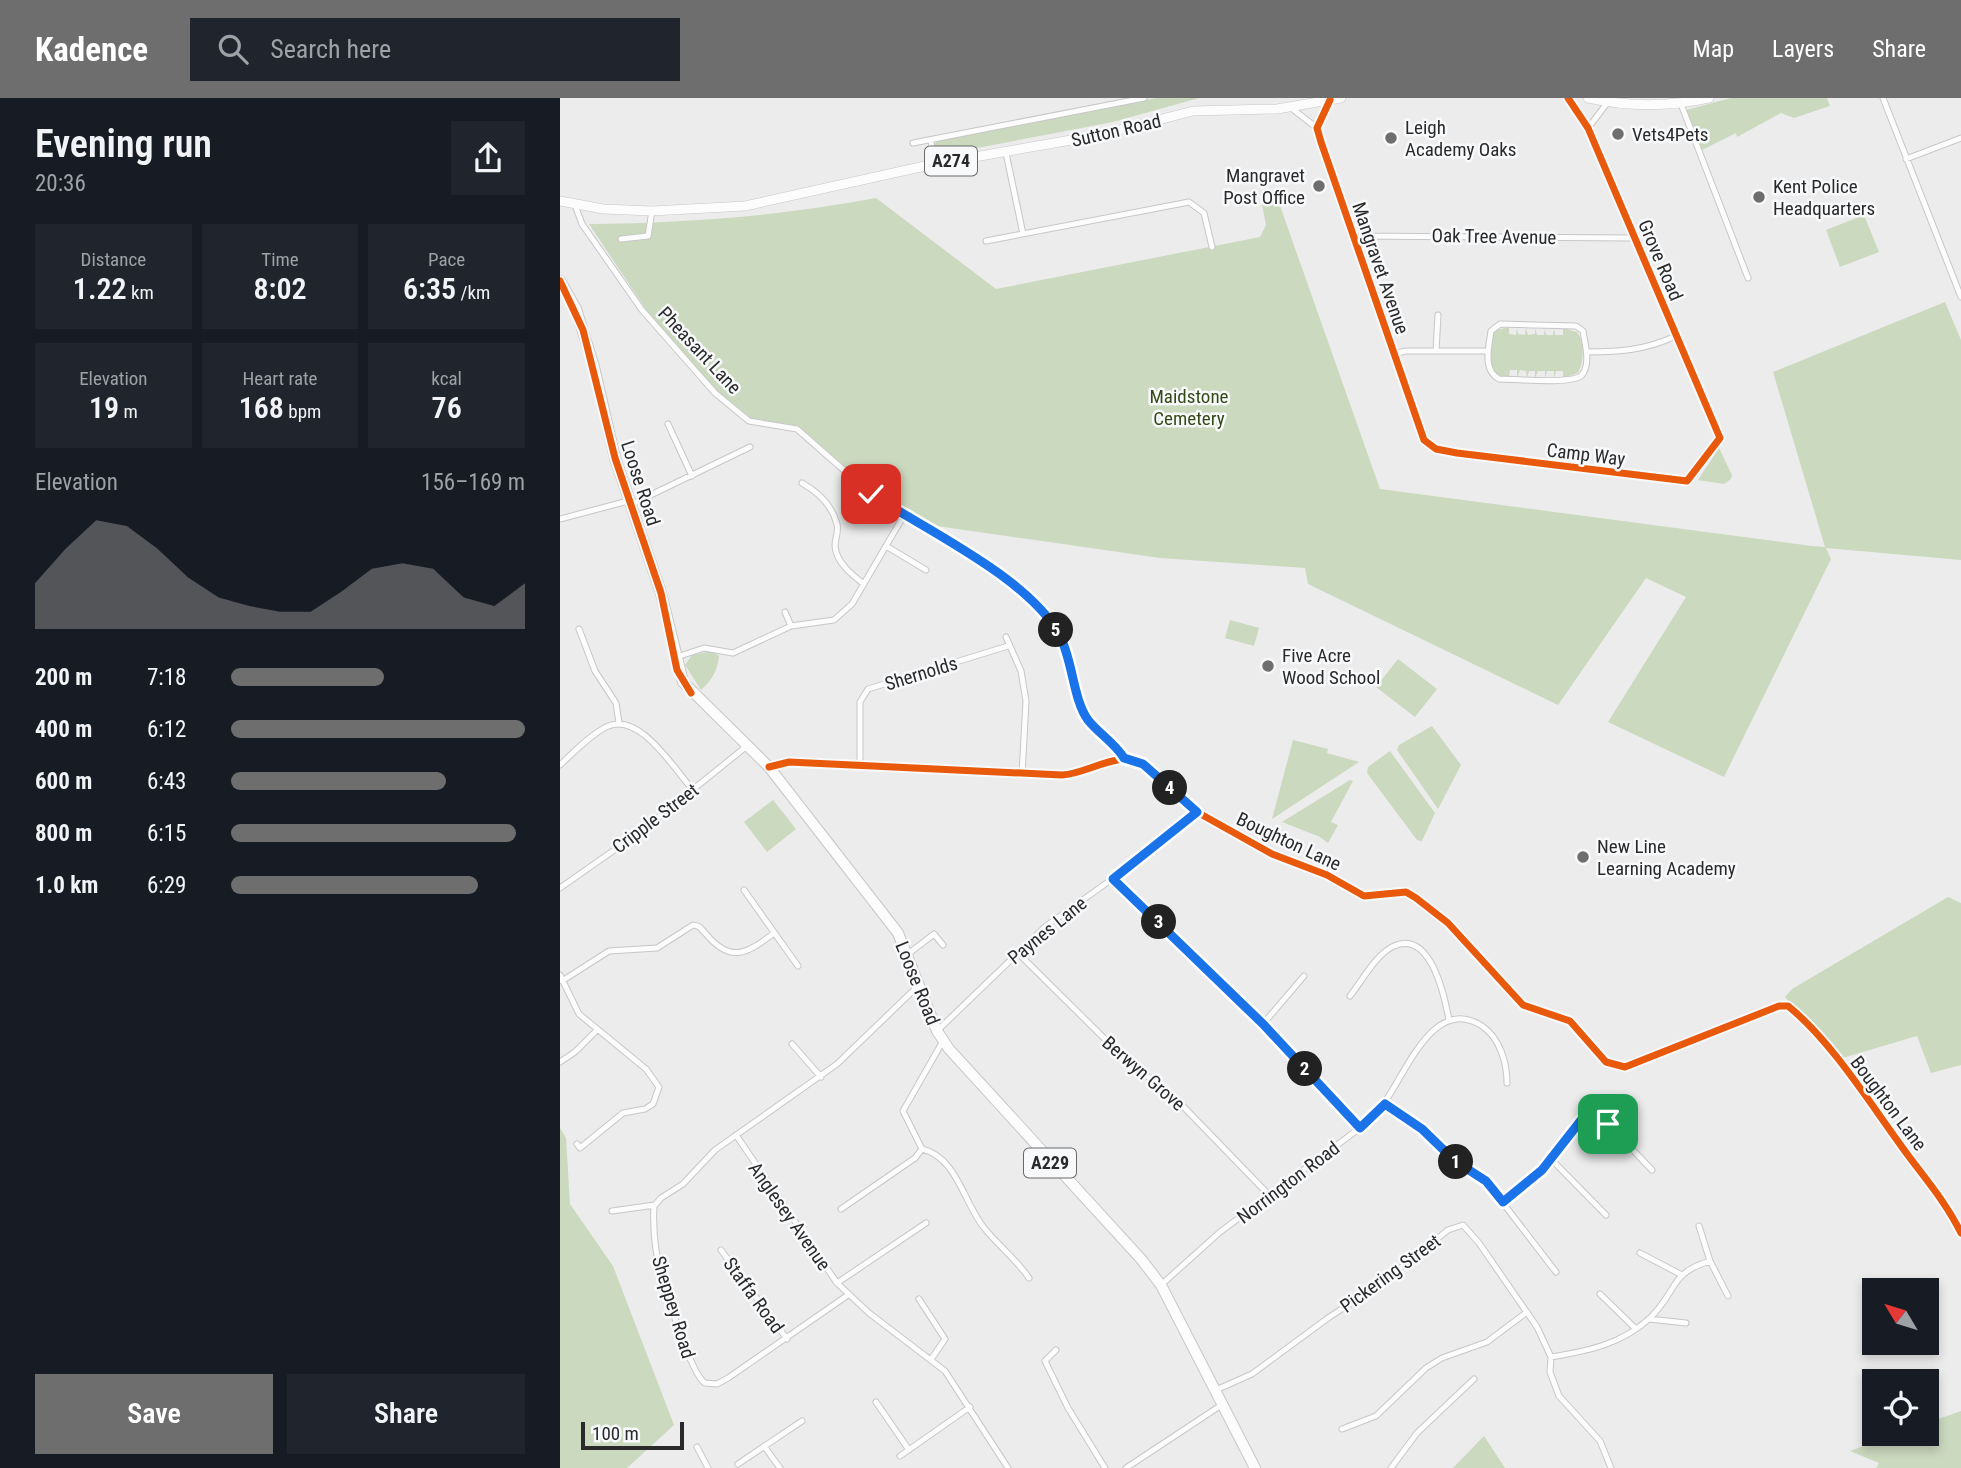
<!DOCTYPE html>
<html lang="en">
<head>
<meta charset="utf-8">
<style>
  :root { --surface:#171b24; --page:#20242c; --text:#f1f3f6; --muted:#9ea1a6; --accent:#6e6e6f }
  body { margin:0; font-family:"Roboto Condensed",sans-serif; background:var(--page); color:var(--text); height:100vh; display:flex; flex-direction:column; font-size:26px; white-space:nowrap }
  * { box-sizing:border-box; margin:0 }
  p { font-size:23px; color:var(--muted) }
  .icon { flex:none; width:38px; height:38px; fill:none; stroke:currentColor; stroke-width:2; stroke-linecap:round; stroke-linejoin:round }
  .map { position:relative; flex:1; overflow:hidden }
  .panel { display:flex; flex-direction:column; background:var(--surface); width:560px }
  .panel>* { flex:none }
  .needle { width:46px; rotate:308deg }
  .controls { position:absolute; left:1302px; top:1180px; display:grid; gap:14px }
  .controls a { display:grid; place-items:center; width:77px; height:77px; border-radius:0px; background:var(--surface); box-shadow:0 4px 10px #0003; font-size:35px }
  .scale { position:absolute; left:21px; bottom:18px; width:103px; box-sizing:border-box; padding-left:7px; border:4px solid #2a2a2b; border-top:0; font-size:19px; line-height:24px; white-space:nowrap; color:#2a2a2b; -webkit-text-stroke:5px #f8f9fb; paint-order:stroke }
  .pin { position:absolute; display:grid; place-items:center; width:60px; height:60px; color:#fff; margin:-30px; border-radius:14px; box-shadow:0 4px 10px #0006 }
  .km { position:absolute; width:35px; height:35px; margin:-18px; border-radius:50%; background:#222; color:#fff; font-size:19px; line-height:35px; text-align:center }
  .round { display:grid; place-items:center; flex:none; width:74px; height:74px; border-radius:0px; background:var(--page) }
  .head { display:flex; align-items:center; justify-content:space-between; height:119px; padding:0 35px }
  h1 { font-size:38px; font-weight:600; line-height:52px }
  .stats { display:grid; grid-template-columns:repeat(3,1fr); gap:10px; height:119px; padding:7px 35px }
  .stats div { display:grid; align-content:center; border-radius:0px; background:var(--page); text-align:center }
  .stats b { font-size:30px; font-weight:600 }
  .stats small { font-size:19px; font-weight:400 }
  .stats p { font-size:19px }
  .chart { height:196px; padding:14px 35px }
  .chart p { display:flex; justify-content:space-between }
  .chart svg { width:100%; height:126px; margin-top:7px; fill:var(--accent); opacity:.7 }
  .action { display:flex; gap:14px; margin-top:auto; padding:14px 35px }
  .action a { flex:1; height:80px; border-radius:0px; background:var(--accent); color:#fff; font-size:28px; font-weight:600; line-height:80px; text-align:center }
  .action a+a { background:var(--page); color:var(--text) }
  ul { padding:0 35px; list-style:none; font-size:23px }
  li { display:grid; grid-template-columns:112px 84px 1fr; align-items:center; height:52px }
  li i { height:18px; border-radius:9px; background:var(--accent) }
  header { display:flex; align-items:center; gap:42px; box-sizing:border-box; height:98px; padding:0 35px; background:var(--accent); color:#fff }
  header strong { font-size:33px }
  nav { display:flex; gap:38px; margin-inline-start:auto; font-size:24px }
  .search { width:490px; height:63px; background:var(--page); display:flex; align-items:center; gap:18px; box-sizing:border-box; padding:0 24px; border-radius:0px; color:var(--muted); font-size:26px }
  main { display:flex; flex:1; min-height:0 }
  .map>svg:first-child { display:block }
  .green { fill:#cbd9be }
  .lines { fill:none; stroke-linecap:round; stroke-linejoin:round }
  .street-casing { stroke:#c7c7c8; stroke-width:7 }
  .primary-casing { stroke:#c7c7c8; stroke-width:10 }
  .highway-casing { stroke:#c7c7c8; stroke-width:12 }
  .street { stroke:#fcfcfc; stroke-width:5 }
  .primary { stroke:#fcfcfc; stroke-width:9 }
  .highway { stroke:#fcfcfc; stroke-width:10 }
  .cycleway-casing { stroke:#f8f9fb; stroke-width:11 }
  .cycleway { stroke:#e8590c; stroke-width:7 }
  .route-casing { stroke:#fff; stroke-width:14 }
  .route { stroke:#1a73e8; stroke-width:9 }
  .poi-dot { fill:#6e6e6f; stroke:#f8f9fb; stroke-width:2.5 }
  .labels { text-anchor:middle; stroke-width:5; stroke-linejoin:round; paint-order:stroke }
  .shield { fill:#f8f9fb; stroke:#686869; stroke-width:2 }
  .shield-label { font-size:18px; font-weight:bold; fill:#2a2a2b }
  .poi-label { font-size:19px; fill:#2a2a2b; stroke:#f8f9fb; text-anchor:start }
  .street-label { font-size:19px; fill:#2a2a2b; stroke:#f8f9fb }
  .park-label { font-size:19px; fill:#344a16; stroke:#f8f9fb }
</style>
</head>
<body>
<header>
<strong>Kadence</strong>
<div class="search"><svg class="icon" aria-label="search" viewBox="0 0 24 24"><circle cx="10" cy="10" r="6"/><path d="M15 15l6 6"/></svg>Search here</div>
<nav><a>Map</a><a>Layers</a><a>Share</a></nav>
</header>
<main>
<section class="panel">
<div class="head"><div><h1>Evening run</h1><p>20:36</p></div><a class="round"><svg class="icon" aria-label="share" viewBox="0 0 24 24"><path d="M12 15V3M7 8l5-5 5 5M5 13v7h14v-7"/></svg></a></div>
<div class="stats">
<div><p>Distance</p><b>1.22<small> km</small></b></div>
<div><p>Time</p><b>8:02</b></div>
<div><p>Pace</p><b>6:35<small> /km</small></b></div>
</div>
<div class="stats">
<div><p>Elevation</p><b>19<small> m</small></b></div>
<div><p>Heart rate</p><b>168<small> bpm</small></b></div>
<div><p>kcal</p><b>76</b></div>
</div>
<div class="chart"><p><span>Elevation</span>156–169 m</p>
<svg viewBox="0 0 160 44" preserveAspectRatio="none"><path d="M0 44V28L10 16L20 6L30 8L40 16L50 26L60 33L70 36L80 38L90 38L100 31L110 23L120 21L130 23L140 33L150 36L160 28V44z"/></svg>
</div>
<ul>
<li><b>200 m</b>7:18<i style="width:52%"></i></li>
<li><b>400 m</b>6:12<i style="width:100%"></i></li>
<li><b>600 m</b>6:43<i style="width:73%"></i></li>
<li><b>800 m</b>6:15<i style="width:97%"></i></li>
<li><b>1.0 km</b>6:29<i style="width:84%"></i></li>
</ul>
<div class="action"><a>Save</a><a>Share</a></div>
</section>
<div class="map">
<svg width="1401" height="1370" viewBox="0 0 1401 1370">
  <rect width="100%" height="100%" fill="#ececed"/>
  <path class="green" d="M596 0H639L553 24 375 58 374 47 377 43Z
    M1171 0H1267L1270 8 1234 20 1221 15 1177 39 1176 35 1140 53 1126 12Z
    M316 100 436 191 700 139 706 127 702 107 718 102 820 391 1252 448 1265 449 1213 274 1385 204 1401 242V462L1266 450 1271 461 1164 679 1048 624 1126 499 1086 480 998 607 748 486 745 470 600 460 370 427 312 393 239 328 191 320 158 294 89 216 29 126C126 125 221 118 316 100Z
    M1304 117 1319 154 1280 169 1266 132Z
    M949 229V236L956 237 957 230 958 236 965 237 966 230 968 237 975 236V230L977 237H984L985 230 986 237H993L994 230 995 237H1003V230L1017 234C1025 244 1024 264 1018 275L1003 280V273H996L994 280V273H987L985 280V273H978L975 280V273H969L967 280 966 273 960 272 957 280V272H950L949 280 938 278 931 272 929 244 936 232Z
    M1159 350 1172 377 1171 381 1164 386 1138 382Z
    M670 522 699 530 694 548 665 540Z
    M151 553 159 558C157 574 152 582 141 592L125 567 132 557Z
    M838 561 877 591 855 619 816 589Z
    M872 628 901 667 878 711 837 652 839 647Z
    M733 642 768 651 767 655 799 664 712 721Z
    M830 653 875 715 862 743 857 742 807 675 808 669Z
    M790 682 793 683 771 724 778 727 768 745 760 739 722 724Z
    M213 702 236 731 207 754 184 724Z
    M1388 799 1401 805V967L1371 975 1357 938 1279 961 1225 899 1232 891Z
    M0 1030 6 1040 10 1106 53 1168 114 1327 67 1370H0Z
    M1401 1313V1370H1316L1319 1365 1290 1353 1339 1335H1367V1325Z
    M924 1338 945 1370H893Z"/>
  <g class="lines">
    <g class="street-casing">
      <path id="street" d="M1323 0 1401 199
        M770 2 757 30 761 44 864 342 876 351 897 355 1127 383 1160 340 1028 30 1008 0
        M1121 6 1188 180
        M730 9 757 30
        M1028 30 1048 4
        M371 42 374 66
        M353 45 584 0
        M446 55 463 136
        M1346 61 1401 40
        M15 107 22 126 82 212 155 295 189 323 237 331 311 396 410 456 462 496
        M793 138 1074 140
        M61 141 88 138 92 113
        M426 143 629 104 644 115 652 149
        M940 226 1016 228 1023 233C1025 246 1031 265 1022 277 1013 287 954 281 939 281 922 272 929 249 931 233Z
        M876 253 878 217
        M1027 254C1060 254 1085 252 1116 238
        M833 256 846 253H928
        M108 326 132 378
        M242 385C258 394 272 407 277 426 279 434 275 440 275 448 276 464 292 477 304 486
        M70 407 190 349
        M0 421 68 403
        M326 448 366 472
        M465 498C488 515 504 541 512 569 516 581 515 595 519 607 527 629 552 640 564 660
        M225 514 231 528
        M19 531 35 573 56 605 59 625
        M446 539 461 573 466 603 462 676
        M117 559 144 550 173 555 231 528 274 522 292 506 340 424
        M0 667C14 654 29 638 46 629 79 612 114 671 133 692
        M300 667V604L308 591 448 548
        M209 669 229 664 502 677C528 676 559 651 583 666L637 714 712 756 767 777 804 798 846 794 856 800 888 825 963 907 1010 923 1046 964 1065 969 1219 908H1228C1269 941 1306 999 1337 1042 1359 1074 1384 1100 1401 1135
        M553 781 703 926 800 1030
        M0 790 80 734 187 648
        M184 792 238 868
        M457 854 562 958 617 1002 709 1097
        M348 856 374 836 383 847
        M0 877 19 916 86 971 99 989 93 1006 85 1011 63 1015 20 1050 17 1046
        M2 883 49 853 97 850 133 827C141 828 141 831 146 836 171 866 187 855 213 836
        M790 898C802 883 816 856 834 848 871 831 885 900 889 922
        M703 926 744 878
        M377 933 486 828 579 762 637 714
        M232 946 261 979
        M0 964 15 954 37 932
        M825 1006 862 1031 889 1058 926 1083 996 1174
        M176 1037 277 1185 309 1215 385 1273 448 1370
        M362 1051C397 1059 404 1106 425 1131 439 1148 456 1161 469 1180
        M362 1051 343 1013 383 943
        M991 1061 1046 1117
        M943 1104 972 1082 1015 1028 1031 1017 1048 1026 1092 1072
        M281 1111 355 1060 362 1051
        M52 1113 95 1107
        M1139 1128 1150 1163 1168 1198
        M161 1152 227 1241
        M1080 1155 1120 1176
        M277 1185 366 1125
        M601 1187 660 1134 812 1021C841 993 868 893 922 928 940 940 947 965 947 985
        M1040 1196 1075 1230
        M288 1197 168 1280 157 1286 145 1285C130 1276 99 1174 96 1152 94 1138 93 1123 94 1108L101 1100 123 1086 155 1052 277 966 358 888
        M359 1201 385 1241 372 1260
        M1089 1221 1126 1225
        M496 1252 485 1263 508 1310 545 1370
        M991 1259C1028 1253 1062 1246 1090 1220 1118 1193 1109 1175 1150 1163
        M656 1292 692 1276 768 1220 824 1183 888 1132 903 1127 919 1145 977 1229 991 1259 990 1274 999 1298 1040 1343 1051 1370
        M316 1304 349 1352
        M782 1331 816 1318 866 1270 882 1260 927 1244 967 1214
        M204 1348 220 1370
        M137 1349 148 1370
        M340 1358 410 1309
        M178 1366 242 1323
        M566 1370 663 1306
        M831 1370 857 1335 914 1281"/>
    </g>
    <g class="primary-casing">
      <path id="primary" d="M1028 0C1069 9 1108 9 1149 0
        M0 103 43 111 92 113 185 108 374 66 540 37 633 13 717 11 781 0"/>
    </g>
    <g class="highway-casing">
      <path id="highway" d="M0 183 16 211 34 269 55 360 101 495 123 584 209 669 338 835 377 933 389 951 581 1161 601 1187 695 1370"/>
    </g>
    <use href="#street" class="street"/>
    <use href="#primary" class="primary"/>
    <use href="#highway" class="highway"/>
    <g class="cycleway-casing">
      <path id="cycleway" d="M770 2 757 30 761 44 864 342 876 351 897 355 1127 383 1160 340 1028 30 1008 0
        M0 183 23 232 55 360 101 495 117 572 131 595
        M209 669 229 664 502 677C528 676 559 651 583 666L637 714 712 756 767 777 804 798 846 794 856 800 888 825 963 907 1010 923 1046 964 1065 969 1219 908H1228C1269 941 1306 999 1337 1042 1359 1074 1384 1100 1401 1135"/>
    </g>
    <use href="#cycleway" class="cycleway"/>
  </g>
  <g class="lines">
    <g class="route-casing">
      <path id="route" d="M311 396C366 432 467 479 499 536 513 562 513 602 528 622 539 636 554 644 564 660L583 666 637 714 553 781 703 926 800 1030 825 1006 862 1031 895 1063 926 1083 943 1104 982 1072 1022 1021 1036 1018 1048 1026"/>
    </g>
    <use href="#route" class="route"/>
  </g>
  <g class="poi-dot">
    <circle cx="1058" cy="36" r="7"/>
    <circle cx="831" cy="40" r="7"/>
    <circle cx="759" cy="88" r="7"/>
    <circle cx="1199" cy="99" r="7"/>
    <circle cx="708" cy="568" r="7"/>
    <circle cx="1023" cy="759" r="7"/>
  </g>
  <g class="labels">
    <g class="shield">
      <rect x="365" y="48.5" width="52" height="29" rx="5"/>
      <rect x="464" y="1050.5" width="52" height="29" rx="5"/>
    </g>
    <g class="shield-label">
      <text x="391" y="69">A274</text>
      <text x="490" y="1071">A229</text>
    </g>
    <g class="poi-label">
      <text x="845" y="36">Leigh<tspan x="845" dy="22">Academy Oaks</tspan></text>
      <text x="1072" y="43">Vets4Pets</text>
      <text x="745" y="84" text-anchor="end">Mangravet<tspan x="745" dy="22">Post Office</tspan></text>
      <text x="1213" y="95">Kent Police<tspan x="1213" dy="22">Headquarters</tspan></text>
      <text x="722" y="564">Five Acre<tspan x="722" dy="22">Wood School</tspan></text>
      <text x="1037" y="755">New Line<tspan x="1037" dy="22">Learning Academy</tspan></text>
    </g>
    <g class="street-label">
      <text transform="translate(556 32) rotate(-13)" y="7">Sutton Road</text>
      <text transform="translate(934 138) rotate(1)" y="7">Oak Tree Avenue</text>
      <text transform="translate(1101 162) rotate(67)" y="7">Grove Road</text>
      <text transform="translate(821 170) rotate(71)" y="7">Mangravet Avenue</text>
      <text transform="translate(140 252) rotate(47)" y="7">Pheasant Lane</text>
      <text transform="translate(1026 356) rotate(7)" y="7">Camp Way</text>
      <text transform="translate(81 385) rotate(72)" y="7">Loose Road</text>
      <text transform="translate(361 575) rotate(-17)" y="7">Shernolds</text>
      <text transform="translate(95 720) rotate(-37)" y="7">Cripple Street</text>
      <text transform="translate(729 743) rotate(25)" y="7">Boughton Lane</text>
      <text transform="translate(487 832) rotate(-39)" y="7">Paynes Lane</text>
      <text transform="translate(358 885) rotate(68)" y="7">Loose Road</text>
      <text transform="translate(584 975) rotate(41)" y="7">Berwyn Grove</text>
      <text transform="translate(1329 1005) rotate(53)" y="7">Boughton Lane</text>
      <text transform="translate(728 1084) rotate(-37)" y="7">Norrington Road</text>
      <text transform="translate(230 1118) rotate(55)" y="7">Anglesey Avenue</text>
      <text transform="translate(830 1175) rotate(-36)" y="7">Pickering Street</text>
      <text transform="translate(194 1197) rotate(54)" y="7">Staffa Road</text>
      <text transform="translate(114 1209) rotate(73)" y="7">Sheppey Road</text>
    </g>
    <g class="park-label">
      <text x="629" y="305">Maidstone<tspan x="629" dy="22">Cemetery</tspan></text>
    </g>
  </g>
</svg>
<div class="controls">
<a><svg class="needle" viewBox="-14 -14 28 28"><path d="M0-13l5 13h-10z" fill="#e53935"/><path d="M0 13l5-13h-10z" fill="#9ea1a6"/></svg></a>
<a><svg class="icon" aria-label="locate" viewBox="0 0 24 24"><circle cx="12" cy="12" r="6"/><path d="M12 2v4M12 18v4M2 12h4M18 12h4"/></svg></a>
</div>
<div class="scale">100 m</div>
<div class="pin" style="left:1048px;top:1026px;background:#1e9e55"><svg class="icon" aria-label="arrive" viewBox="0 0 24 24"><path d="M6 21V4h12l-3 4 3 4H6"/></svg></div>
<div class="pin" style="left:311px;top:396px;background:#d93025"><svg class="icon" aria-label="check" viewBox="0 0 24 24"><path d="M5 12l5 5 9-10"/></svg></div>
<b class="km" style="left:896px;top:1064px">1</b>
<b class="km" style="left:745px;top:971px">2</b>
<b class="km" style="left:599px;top:824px">3</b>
<b class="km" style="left:610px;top:690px">4</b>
<b class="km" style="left:496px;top:532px">5</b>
</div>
</main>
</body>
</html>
